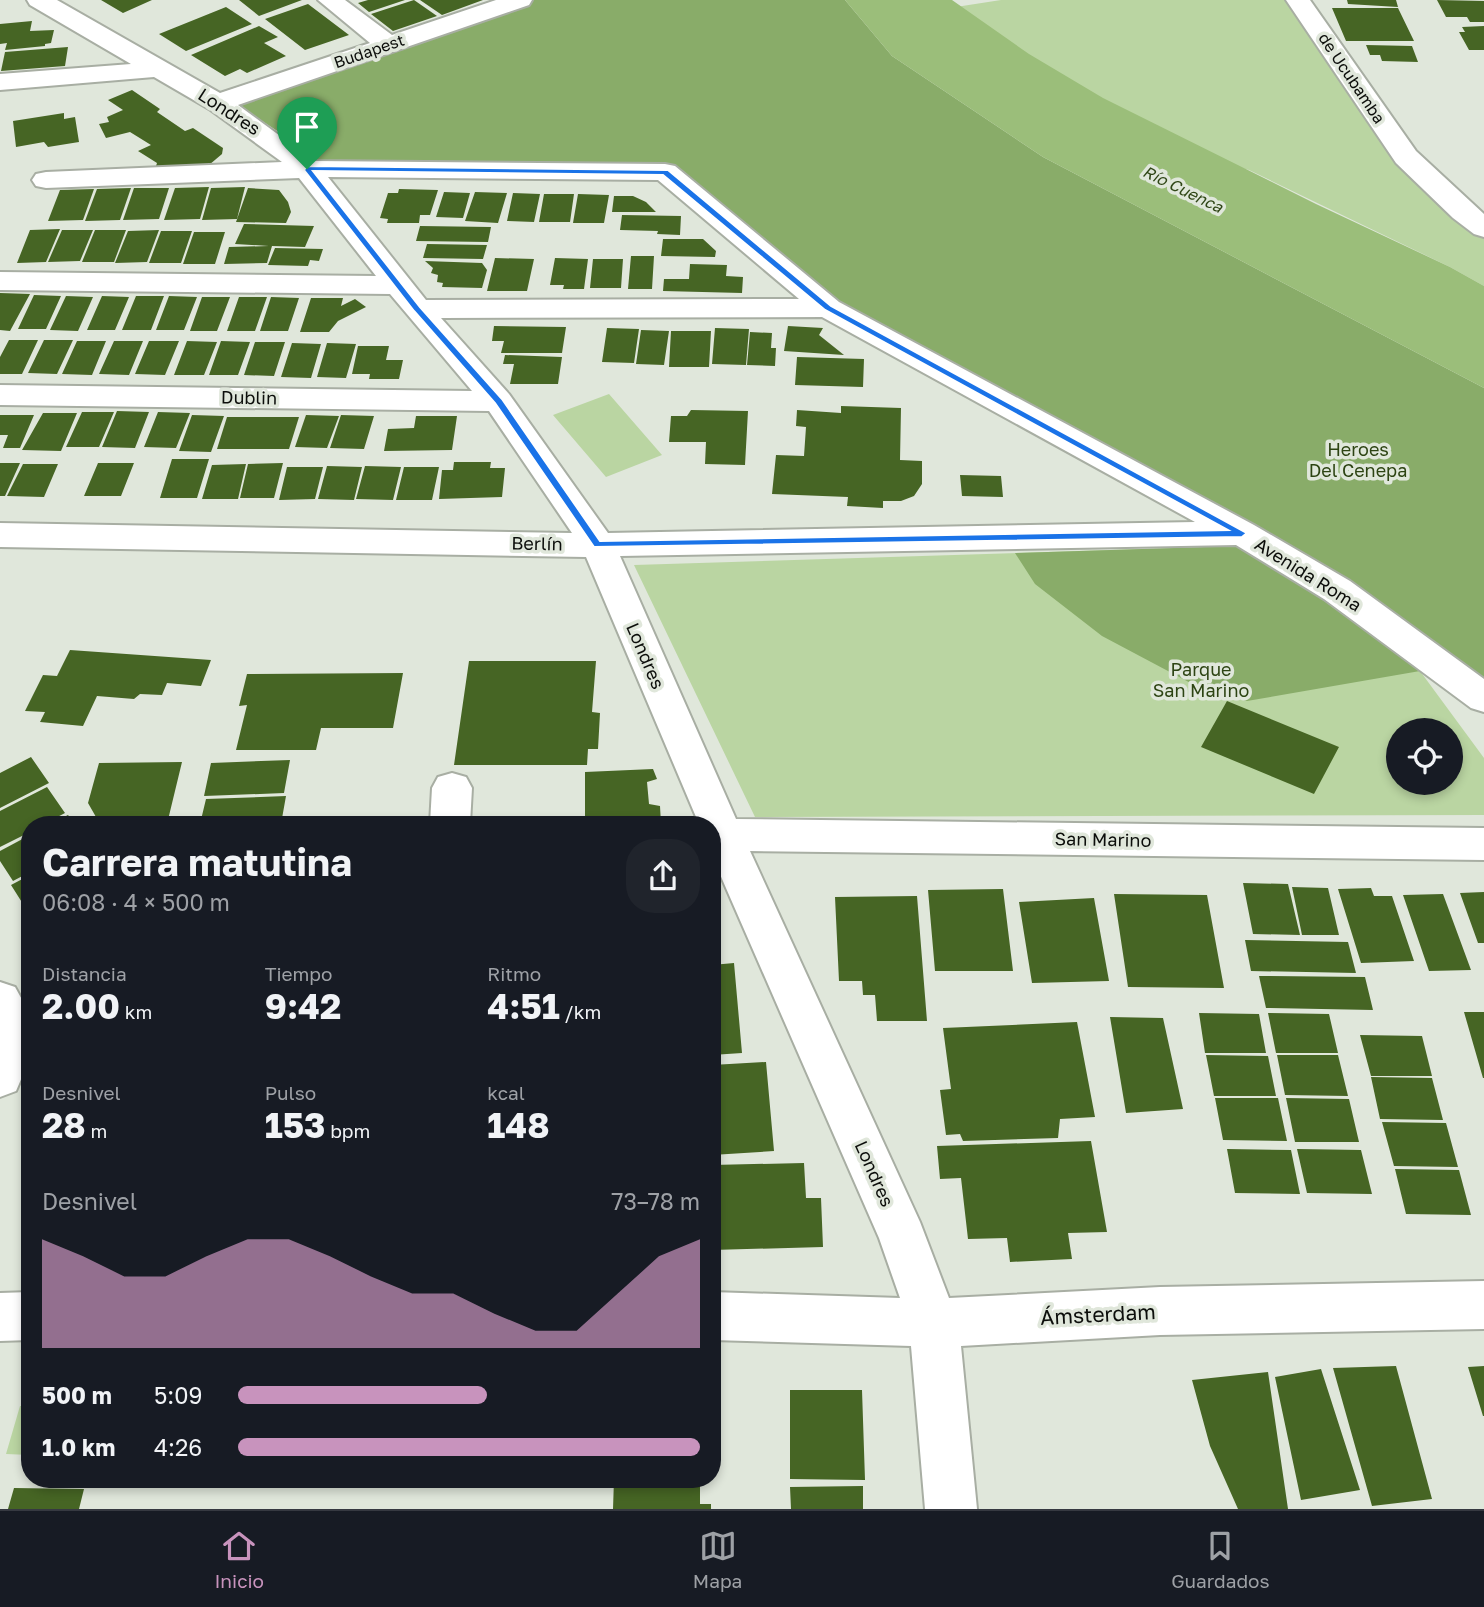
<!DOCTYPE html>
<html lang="es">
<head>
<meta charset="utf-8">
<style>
  :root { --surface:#171b24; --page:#20242c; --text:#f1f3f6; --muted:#9ea1a6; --line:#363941; --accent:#c893bd }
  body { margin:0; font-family:"Golos Text",sans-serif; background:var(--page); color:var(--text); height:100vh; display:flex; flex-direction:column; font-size:26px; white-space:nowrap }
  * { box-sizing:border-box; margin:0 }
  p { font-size:23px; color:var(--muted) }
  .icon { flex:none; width:38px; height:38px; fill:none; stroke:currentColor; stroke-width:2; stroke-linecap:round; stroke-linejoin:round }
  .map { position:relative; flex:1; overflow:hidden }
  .sheet { position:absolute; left:21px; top:816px; width:700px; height:672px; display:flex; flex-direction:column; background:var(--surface); border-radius:28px; box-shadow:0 4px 10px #0003 }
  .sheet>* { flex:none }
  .buttons { position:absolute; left:1386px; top:718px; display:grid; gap:14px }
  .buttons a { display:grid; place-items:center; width:77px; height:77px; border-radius:50%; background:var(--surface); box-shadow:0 4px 10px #0003; font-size:35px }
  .pin { position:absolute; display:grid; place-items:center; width:60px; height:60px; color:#fff; margin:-72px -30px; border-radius:50% 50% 50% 0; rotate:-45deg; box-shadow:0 0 7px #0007 }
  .pin .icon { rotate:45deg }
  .round { display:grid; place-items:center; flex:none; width:74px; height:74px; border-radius:28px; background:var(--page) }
  .overview { display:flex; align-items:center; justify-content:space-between; height:119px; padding:0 21px }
  h1 { font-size:38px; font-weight:700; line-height:52px }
  .stats { display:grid; grid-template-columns:repeat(3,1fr); gap:10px; height:119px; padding:7px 21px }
  .stats div { display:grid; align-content:center }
  .stats b { font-size:35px; font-weight:700 }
  .stats small { font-size:19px; font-weight:400 }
  .stats p { font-size:19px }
  .chart { height:196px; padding:14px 21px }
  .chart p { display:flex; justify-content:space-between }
  .chart svg { width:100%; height:126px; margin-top:7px; fill:var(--accent); opacity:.7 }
  ul { padding:0 21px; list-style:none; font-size:23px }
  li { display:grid; grid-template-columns:112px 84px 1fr; align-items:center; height:52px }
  li i { height:18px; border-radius:9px; background:var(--accent) }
  .dock { display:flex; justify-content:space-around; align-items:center; height:98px; border-top:2px solid var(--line); background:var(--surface); font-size:19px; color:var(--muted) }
  .dock a { display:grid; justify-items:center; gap:4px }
  .dock .on { color:var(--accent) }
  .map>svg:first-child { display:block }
  .green { fill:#bad5a2; fill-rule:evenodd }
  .forest { fill:#89ac69 }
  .water { fill:#9bbe7a }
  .building { fill:#466524 }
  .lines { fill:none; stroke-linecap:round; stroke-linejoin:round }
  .street-casing { stroke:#a8aea3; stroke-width:4 }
  .street { fill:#fff; fill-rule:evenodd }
  .route { fill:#1a73e8; stroke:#fff; stroke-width:2; fill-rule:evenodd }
  .labels { text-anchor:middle; stroke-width:7; stroke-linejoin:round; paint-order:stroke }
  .far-street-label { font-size:16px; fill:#0c0e0b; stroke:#e0e7db }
  .far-water-label { font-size:16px; font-style:italic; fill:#2f4616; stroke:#e0e7db }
  .street-label { font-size:18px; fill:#0c0e0b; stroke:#e0e7db }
  .park-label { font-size:18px; fill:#2d4413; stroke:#e0e7db }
  .near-street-label { font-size:21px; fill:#0c0e0b; stroke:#e0e7db }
</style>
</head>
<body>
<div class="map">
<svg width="1484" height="1509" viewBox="0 0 1484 1509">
  <rect width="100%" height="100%" fill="#e0e7db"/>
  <path class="green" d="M1001 0H1297L1406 157 1484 228V286L1450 267 1249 170 1219 162 930 11Z
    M609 394 662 455 606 477 553 415Z
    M1237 546 1312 592 1420 671 1484 758V815L755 817 634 565ZM1398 730H1451V782H1398Z
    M20 1406H30V1455L6 1454Z"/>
  <path class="forest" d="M524 0H845L892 56 1043 157 1484 388V698L838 302 675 167 318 163 285 136 233 102Z
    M1237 546 1312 592 1420 671 1247 701 1200 688 1102 636 1035 584 1015 553Z"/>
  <path class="water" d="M845 0H952L1029 54 1103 98 1316 204 1450 267 1484 286V388L1043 157 892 56Z"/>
  <path class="building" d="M101 0H152L123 13Z
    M239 0H302L259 16Z
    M368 0H405L369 12 358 3Z
    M414 0 437 16 393 31 371 14Z
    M420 0H483L442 15Z
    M1347 0H1396L1398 7 1348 4Z
    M1437 0 1484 1V22H1470L1467 17H1446Z
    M308 4 349 35 305 50 265 19Z
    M226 7 252 24 186 51 159 34Z
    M1332 8H1398L1414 41H1346Z
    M32 21 30 31 54 30 51 43 45 44V46L5 50 7 43 0 44V24Z
    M259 26 278 37 264 43 286 56 247 73 240 69 225 76 191 55Z
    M1484 26V50H1469L1459 32H1465L1462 27Z
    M1366 45 1412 46 1418 62 1382 61 1380 55H1370Z
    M68 47 65 66 1 71 5 52Z
    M132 90 160 109 157 112 185 131 193 128 223 148 222 154 209 165 156 166 157 163 138 151 151 145 130 132 106 138 99 124 109 122 107 117 123 110 108 100Z
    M64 113V119L75 117 79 142 48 147 44 142 16 147 13 121Z
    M209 187 200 219 164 220 175 188Z
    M245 187 237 219 202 220 211 188Z
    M131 188 120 220 85 221 97 189Z
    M134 188H169L159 219 123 220Z
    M248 188 279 190 288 202 291 212 286 223 236 222Z
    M94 189 83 220 48 221 60 190Z
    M399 189 438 190 430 215H420L419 223H387L388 219 380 218 388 193H398Z
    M444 192 470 193 463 218 436 217Z
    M475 192 507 193 498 223 465 221Z
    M513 193 540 194 534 222 507 221Z
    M544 194H574L570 222H539Z
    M578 194 609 195 604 223H573Z
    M614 196H633L646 202 656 212H612Z
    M622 215 681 216 680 235 657 234 658 231 620 230Z
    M244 224 314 226 305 247 272 246 267 263 224 264 229 247 269 246 235 244Z
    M420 226 491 227 488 242 416 241Z
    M60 229 46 262 17 263 30 230Z
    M62 230H93L80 261 48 262Z
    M95 230H126L114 262H82Z
    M159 230 147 262 115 263 128 231Z
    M161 231H192L181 263H149Z
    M194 232H225L215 264H183Z
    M663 239H703L716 251 715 257 661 256Z
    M427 244 487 245 483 259 423 258Z
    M275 248 323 249 319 261 310 260 308 266 268 265Z
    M631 256H654L652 289H628Z
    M495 258 534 259 527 291H487Z
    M555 258 588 259 584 289H563L564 285H550Z
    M593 259H623L621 288H590Z
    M425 261 482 263 487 270 482 288 442 287 443 283 437 282 438 275 431 273 433 268Z
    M690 264 727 265 726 276 743 277 742 293 663 291 664 279H689Z
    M0 293 30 294 10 331 0 330Z
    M34 295 61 296 46 329H18Z
    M66 296 93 297 78 331 50 330Z
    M102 296 129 297 115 330H87Z
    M136 296H164L151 330H122Z
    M169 296 197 297 184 330H156Z
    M202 297H230L217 331H190Z
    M239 297H267L255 331H227Z
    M271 297 299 298 288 331H260Z
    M311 298H343L341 306 355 299 366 307 338 321 329 332H300Z
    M494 326 566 327 562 353H501L504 341H492Z
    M788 326 823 328 819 335 844 355 784 351Z
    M607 328 639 329 634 363 602 362Z
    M715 328 749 329 746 365 712 364Z
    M641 330 669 331 664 365 636 364Z
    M671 331H711L709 367H669Z
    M750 332 772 333 771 348H776L775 366 747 365Z
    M9 340H38L22 374H0V357Z
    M44 340H73L57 374 28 373Z
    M77 341H106L92 375 62 374Z
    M114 341H143L129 375 99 374Z
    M149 341H179L165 375 135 374Z
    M187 341 217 342 204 375H174Z
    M221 341 250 342 238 375H209Z
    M255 342H285L274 376 244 375Z
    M292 343 321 344 311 378 281 377Z
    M327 343 356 344 346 378 317 377Z
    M358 346H389L386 360H403L399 379H369L370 374H352Z
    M505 355 562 357 558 384H510L514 364H503Z
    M797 357 864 359 863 387 795 385Z
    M841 406 901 408 900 460 922 461V484L914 496 901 501H883V508L847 506 848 497 772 494 776 455 804 456 806 427 796 426 797 410 841 413Z
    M691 410 748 411 745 465 705 464 706 442H669L671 416H687Z
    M117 411 149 412 135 448 102 447Z
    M82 412H114L99 447H66Z
    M158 412 190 413 176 448 144 447Z
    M43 413H77L61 451 22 450Z
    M0 415H34L20 448H3L8 435H0Z
    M192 415 224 416 211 452 179 451Z
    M306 415 339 416 327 448 295 447Z
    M341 415 374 416 364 449 330 448Z
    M416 416H457L452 450 384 451 388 429 414 428Z
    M227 417H299L289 449H217Z
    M172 459H209L197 498H160Z
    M454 462H491L490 468H505L502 497 439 499 442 470H453Z
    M0 463H20L5 496H0Z
    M98 463H134L121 496H84Z
    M283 463 274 498H240L248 464Z
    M23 464H58L44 497 7 496Z
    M246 464 238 499H202L212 465Z
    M327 466 362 467 354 500 318 499Z
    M365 466 401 467 393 500 356 499Z
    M287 467H323L315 499 279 500Z
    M404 467H439L432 500H396Z
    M960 475 1001 476 1003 497 962 496Z
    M70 650 211 660 201 686 167 683 162 695 140 694 134 699 97 696 83 726 40 722 45 712 25 711 43 675 57 676Z
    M469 661H596L592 712 600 713 598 749H588L587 765H454Z
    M403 673 393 728H321L316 750H236L247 705 239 706 247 674Z
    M1227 701 1339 747 1314 794 1201 747Z
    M31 757 49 783 0 808V773Z
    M290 760 284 793 204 796 211 763Z
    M182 762 167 824H100L88 803 99 763Z
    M653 769 657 779 647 782 649 804 660 806 661 824H585V772Z
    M47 787 65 813 44 824H30V832L0 847V811Z
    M286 796 281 824H200L206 799Z
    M68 815 75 824H50Z
    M30 835V872L13 881 0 861V851Z
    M30 875V915L11 885Z
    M1243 883 1288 884 1300 935 1253 934Z
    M1292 887 1328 888 1339 935H1302Z
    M1371 888 1374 896H1392L1414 961 1361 963 1338 889Z
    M1003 889 1013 971H935L928 890Z
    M1484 892V943H1478L1460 893Z
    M1114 894 1207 895 1224 988 1128 987Z
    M1443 894 1471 970 1429 971 1403 895Z
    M917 896 927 1021H877L875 995H863L862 981H839L835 897Z
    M1094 898 1109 981 1032 983 1019 902Z
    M1245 940 1348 942 1356 973 1251 971Z
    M734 963 742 1053 712 1055V965Z
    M1259 976 1365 977 1373 1010 1266 1008Z
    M1464 1012H1484V1078H1483Z
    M1199 1013 1259 1014 1266 1053H1205Z
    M1268 1013 1329 1014 1338 1053H1276Z
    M1110 1017 1163 1018 1183 1109 1126 1113Z
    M1077 1022 1095 1117 1060 1119 1058 1138 963 1141 960 1134 946 1135 940 1090 951 1089 943 1028Z
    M1360 1035 1422 1036 1432 1076H1371Z
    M1206 1055 1268 1056 1276 1096H1214Z
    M1277 1055H1338L1348 1096 1285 1095Z
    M766 1062 774 1151 712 1155V1065Z
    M1371 1077 1432 1078 1443 1120 1380 1119Z
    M1215 1098H1278L1287 1141 1223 1140Z
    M1286 1098 1349 1099 1359 1142H1295Z
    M1382 1122 1446 1123 1458 1167 1394 1166Z
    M1091 1141 1107 1232 1068 1233 1072 1259 1010 1262 1007 1238 968 1239 961 1178 940 1179 937 1146Z
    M1227 1149 1291 1150 1300 1194 1235 1193Z
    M1297 1149 1361 1150 1372 1194 1307 1193Z
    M804 1163 806 1198H821L823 1247 712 1250V1165Z
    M1395 1169 1459 1170 1471 1215 1406 1214Z
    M1396 1366 1432 1499 1372 1506 1333 1368Z
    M1484 1366V1416H1483L1468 1367Z
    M1321 1369 1360 1490 1301 1500 1275 1377Z
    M1268 1372 1288 1509H1238L1210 1446 1192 1380Z
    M790 1390H862L865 1480 790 1479Z
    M614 1479H700V1504H711V1509H613Z
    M863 1486V1509H791L790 1487Z
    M14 1488 84 1489 79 1509H8Z"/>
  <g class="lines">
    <g class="street-casing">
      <path id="street" d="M27 0H57L220 93 370 43 318 0H345L392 35 496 0H532L529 5 238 105 314 161 665 164 675 166 839 302 1254 525 1350 581 1484 679V712L1471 708 1324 599 1236 545 620 556 736 819 1484 828V860L750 851 920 1222 949 1298 1160 1287 1484 1281V1329L1160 1335 961 1346 977 1509H925L911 1346 712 1340V1292L900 1298 879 1238 712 856V824H699L586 557 0 547V523L572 533 489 411 0 405V385L472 391 390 294 0 290V272L376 276 299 178 46 188 36 186 32 180 36 174 46 172 282 162 209 109 154 77 0 90V74L131 64 30 5ZM328 177 658 180 799 299 426 300ZM822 317 1195 522 608 533 509 394 441 318Z
        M1286 0H1310L1416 151 1484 214V237L1474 234 1453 218 1396 163Z
        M452 773 466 777 472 788 470 824H430L432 788 438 777Z
        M0 982 15 987 30 1014 22 1077 16 1091 0 1097Z
        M30 1292V1340L0 1341V1293Z"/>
    </g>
    <use href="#street" class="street"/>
  </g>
  <path class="route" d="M307 166 668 170 831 306 1247 533 1242 537 594 547 495 403 414 311 304 170ZM313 171 663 175 825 310 1228 530 600 541 502 399 420 307Z"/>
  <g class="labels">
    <g class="far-street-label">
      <text transform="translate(369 51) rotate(-19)" y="6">Budapest</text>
      <text transform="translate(1352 78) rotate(56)" y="6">de Ucubamba</text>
    </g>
    <g class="far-water-label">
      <text transform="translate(1183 189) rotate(26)" y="6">Río Cuenca</text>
    </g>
    <g class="street-label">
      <text transform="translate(229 112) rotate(33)" y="6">Londres</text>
      <text transform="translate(249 398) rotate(1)" y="6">Dublin</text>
      <text transform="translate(537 544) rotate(1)" y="6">Berlín</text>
      <text transform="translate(1308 575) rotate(32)" y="6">Avenida Roma</text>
      <text transform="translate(645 656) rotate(67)" y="6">Londres</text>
      <text transform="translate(1103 840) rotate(1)" y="6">San Marino</text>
      <text transform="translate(874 1174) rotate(66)" y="6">Londres</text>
    </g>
    <g class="park-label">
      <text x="1358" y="456">Heroes<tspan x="1358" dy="21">Del Cenepa</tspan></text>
      <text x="1201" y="676">Parque<tspan x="1201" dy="21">San Marino</tspan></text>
    </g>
    <g class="near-street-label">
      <text transform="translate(1098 1315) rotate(-3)" y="7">Ámsterdam</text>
    </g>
  </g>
</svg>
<div class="buttons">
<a><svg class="icon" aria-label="locate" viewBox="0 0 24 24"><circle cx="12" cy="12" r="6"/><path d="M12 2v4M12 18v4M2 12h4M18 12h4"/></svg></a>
</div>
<div class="pin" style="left:307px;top:169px;background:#1e9e55"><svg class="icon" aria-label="arrive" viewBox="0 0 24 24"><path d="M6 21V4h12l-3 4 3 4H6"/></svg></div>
<section class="sheet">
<div class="overview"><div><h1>Carrera matutina</h1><p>06:08 · 4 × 500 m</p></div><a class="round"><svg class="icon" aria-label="share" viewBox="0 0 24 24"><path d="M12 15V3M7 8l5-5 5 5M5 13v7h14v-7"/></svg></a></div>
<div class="stats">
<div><p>Distancia</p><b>2.00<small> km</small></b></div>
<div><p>Tiempo</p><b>9:42</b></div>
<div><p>Ritmo</p><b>4:51<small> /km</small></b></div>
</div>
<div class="stats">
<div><p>Desnivel</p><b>28<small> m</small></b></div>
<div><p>Pulso</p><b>153<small> bpm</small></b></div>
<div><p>kcal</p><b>148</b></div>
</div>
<div class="chart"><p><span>Desnivel</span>73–78 m</p>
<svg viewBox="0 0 160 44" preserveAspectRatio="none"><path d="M0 44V6L10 12L20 19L30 19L40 12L50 6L60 6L70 12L80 19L90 25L100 25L110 32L120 38L130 38L140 25L150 12L160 6V44z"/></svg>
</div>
<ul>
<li><b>500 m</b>5:09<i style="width:54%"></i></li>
<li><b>1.0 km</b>4:26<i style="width:100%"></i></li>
</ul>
</section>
</div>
<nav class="dock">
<a class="on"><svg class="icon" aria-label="home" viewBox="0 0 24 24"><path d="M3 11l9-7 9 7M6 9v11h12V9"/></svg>Inicio</a>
<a><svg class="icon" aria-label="map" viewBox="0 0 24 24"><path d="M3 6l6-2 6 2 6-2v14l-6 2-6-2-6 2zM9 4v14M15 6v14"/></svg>Mapa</a>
<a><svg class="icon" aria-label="saved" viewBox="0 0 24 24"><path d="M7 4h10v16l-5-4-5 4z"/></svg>Guardados</a>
</nav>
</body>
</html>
